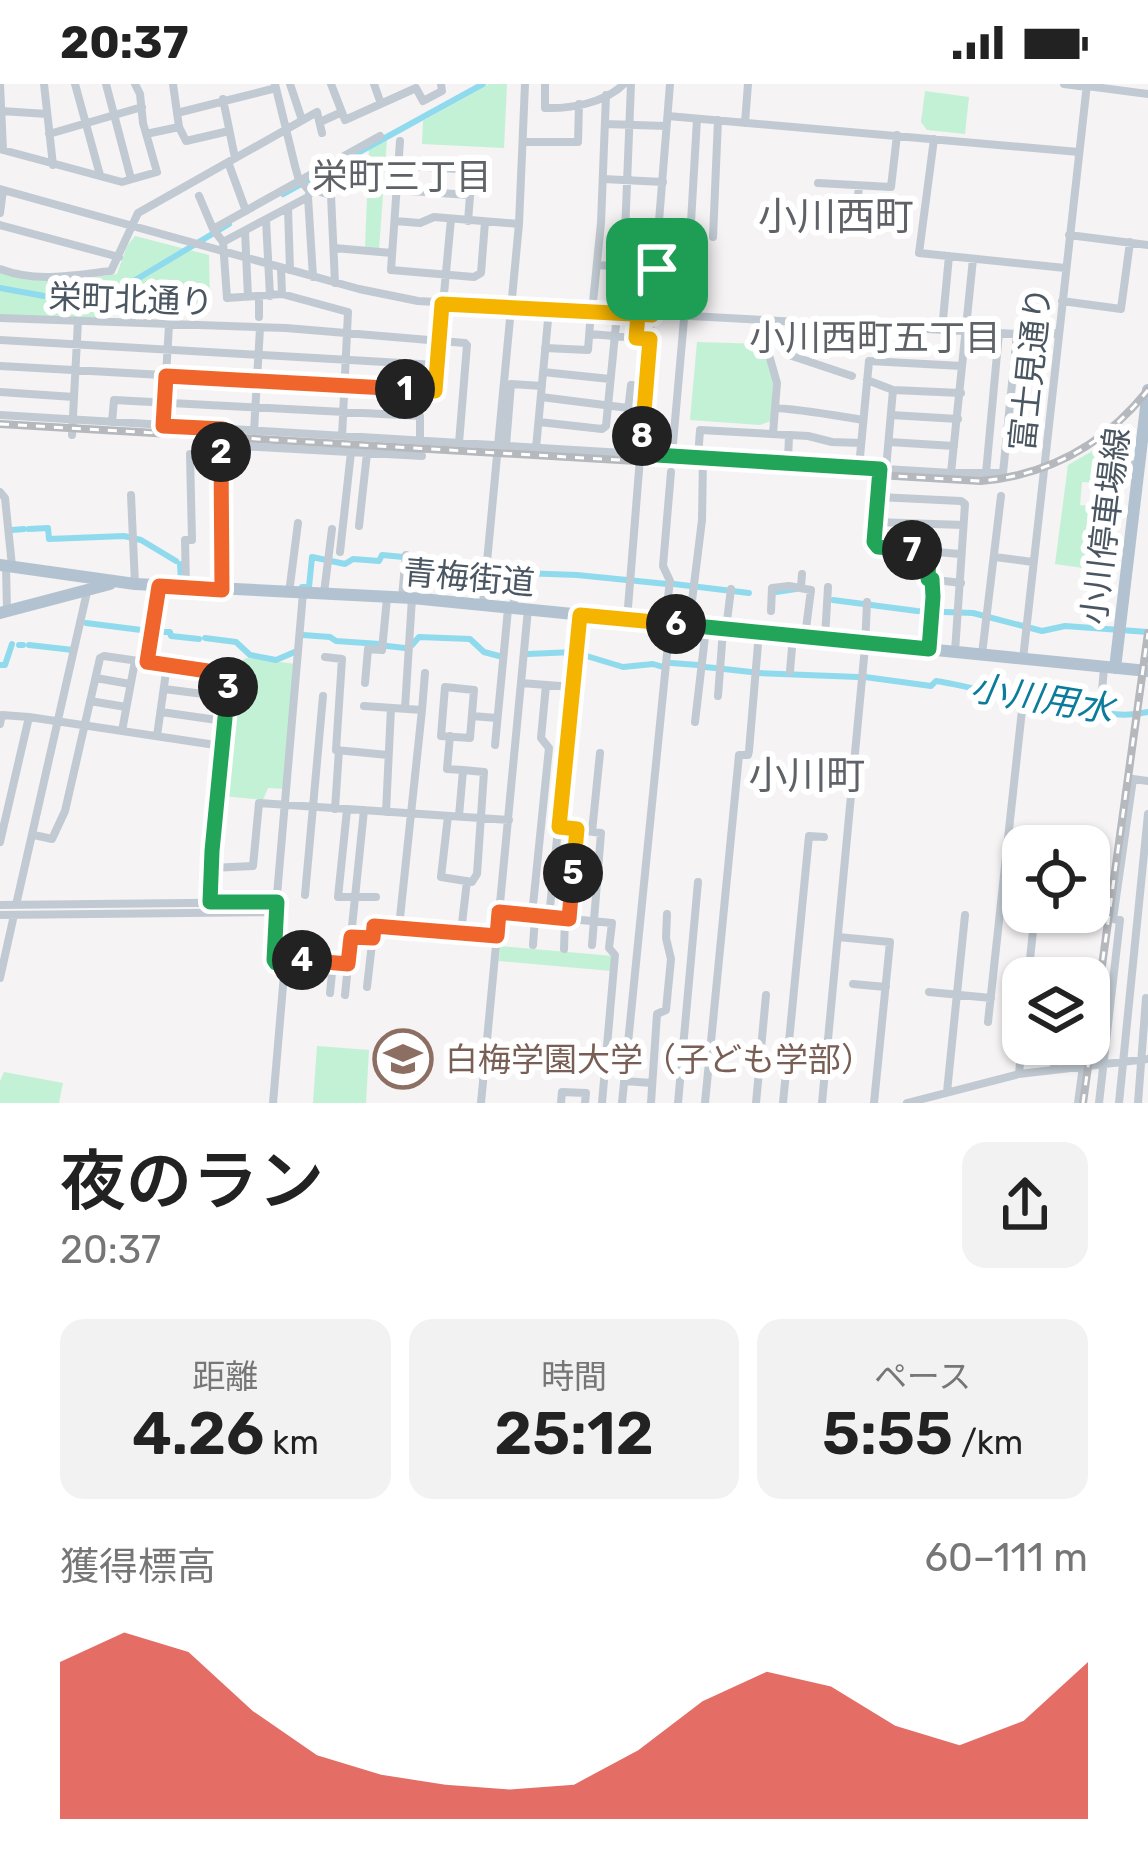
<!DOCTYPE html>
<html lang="ja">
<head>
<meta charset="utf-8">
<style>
  :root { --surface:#fff; --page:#f2f2f2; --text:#222; --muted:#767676; --accent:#d93025 }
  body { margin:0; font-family:Rubik,"Noto Sans JP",sans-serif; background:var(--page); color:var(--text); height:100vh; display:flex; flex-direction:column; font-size:45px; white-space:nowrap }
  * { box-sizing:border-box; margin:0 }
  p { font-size:39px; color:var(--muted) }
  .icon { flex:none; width:66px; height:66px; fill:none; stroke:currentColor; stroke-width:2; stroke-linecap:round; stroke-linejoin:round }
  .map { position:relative; height:1019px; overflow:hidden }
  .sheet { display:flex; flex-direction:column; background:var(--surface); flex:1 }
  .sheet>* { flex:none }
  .tools { position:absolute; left:1002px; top:741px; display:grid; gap:24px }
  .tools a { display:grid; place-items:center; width:108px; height:108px; border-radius:24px; background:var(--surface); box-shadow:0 3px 9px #0004; font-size:60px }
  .pin { position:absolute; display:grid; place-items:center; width:102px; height:102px; color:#fff; margin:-51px; border-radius:24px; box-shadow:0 6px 18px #0006 }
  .km { position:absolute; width:60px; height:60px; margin:-30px; border-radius:50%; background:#222; color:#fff; font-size:33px; line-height:60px; text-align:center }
  .round { display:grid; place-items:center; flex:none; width:126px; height:126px; border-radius:24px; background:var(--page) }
  .head { display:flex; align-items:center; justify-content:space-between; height:204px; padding:0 60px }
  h1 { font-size:66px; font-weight:600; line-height:90px }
  .stats { display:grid; grid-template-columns:repeat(3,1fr); gap:18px; height:204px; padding:12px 60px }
  .stats div { display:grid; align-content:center; border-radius:24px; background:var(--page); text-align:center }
  .stats b { font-size:60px; font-weight:600 }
  .stats small { font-size:33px; font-weight:400 }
  .stats p { font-size:33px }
  .chart { height:336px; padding:24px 60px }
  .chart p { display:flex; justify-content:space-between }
  .chart svg { width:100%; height:216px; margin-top:12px; fill:var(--accent); opacity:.7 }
  .status { display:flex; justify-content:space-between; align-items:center; height:84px; padding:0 60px; background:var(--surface); direction:ltr }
  .status svg { height:33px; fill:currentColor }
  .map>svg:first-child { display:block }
  .green { fill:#c3f1d5 }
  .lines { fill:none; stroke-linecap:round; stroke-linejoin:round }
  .canal { stroke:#90daee; stroke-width:6 }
  .minor { stroke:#c1cad2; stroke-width:8 }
  .major { stroke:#b3c2d1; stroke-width:12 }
  .rail-casing { stroke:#b5b8bd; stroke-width:8 }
  .rail { stroke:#fff; stroke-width:3; stroke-dasharray:9; stroke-linecap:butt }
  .split-1-casing { stroke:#fff; stroke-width:24 }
  .split-2-casing { stroke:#fff; stroke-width:24 }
  .split-3-casing { stroke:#fff; stroke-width:24 }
  .split-4-casing { stroke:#fff; stroke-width:24 }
  .split-5-casing { stroke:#fff; stroke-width:24 }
  .split-6-casing { stroke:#fff; stroke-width:24 }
  .split-7-casing { stroke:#fff; stroke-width:24 }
  .split-8-casing { stroke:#fff; stroke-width:24 }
  .split-9-casing { stroke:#fff; stroke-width:24 }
  .split-1 { stroke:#f5b400; stroke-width:15 }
  .split-2 { stroke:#f0652b; stroke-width:15 }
  .split-3 { stroke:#f0652b; stroke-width:15 }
  .split-4 { stroke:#22a559; stroke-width:15 }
  .split-5 { stroke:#f0652b; stroke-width:15 }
  .split-6 { stroke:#f5b400; stroke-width:15 }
  .split-7 { stroke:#22a559; stroke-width:15 }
  .split-8 { stroke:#22a559; stroke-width:15 }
  .split-9 { stroke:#f5b400; stroke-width:15 }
  .labels { text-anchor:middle; stroke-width:12; stroke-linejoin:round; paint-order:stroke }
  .street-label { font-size:33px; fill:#4a5661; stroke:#fff }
  .education-label { font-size:33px; fill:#785e54; stroke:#fff; text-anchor:start }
  .neighbourhood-label { font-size:36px; fill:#5f6368; stroke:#fff }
  .water-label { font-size:36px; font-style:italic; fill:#0c7c9b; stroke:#fff }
  .quarter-label { font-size:39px; fill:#5f6368; stroke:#fff }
</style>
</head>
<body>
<div class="status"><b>20:37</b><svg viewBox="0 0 49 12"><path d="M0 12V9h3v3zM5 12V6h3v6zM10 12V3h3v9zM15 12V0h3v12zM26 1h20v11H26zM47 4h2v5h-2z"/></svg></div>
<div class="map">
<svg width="1148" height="1019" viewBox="0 0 1148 1019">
  <rect width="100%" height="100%" fill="#f5f3f3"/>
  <path class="green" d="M489 0H507L504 64 422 60 423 37Z
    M925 7 969 13 965 50 927 46 921 38Z
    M387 55 379 166 365 163 369 66Z
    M135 152 209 171 210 221 108 224 106 236 0 232V189C37 202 78 196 117 190L127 162Z
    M697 258 766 260 773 298 771 337 760 341 690 336Z
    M1103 361 1100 399 1082 398 1080 421 1097 423 1090 485 1055 480 1068 381Z
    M247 574 296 580 286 705 268 704 263 716 222 712 234 580Z
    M500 862 613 872 611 887 499 877Z
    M317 962 369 966 366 1019H313Z
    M4 988 63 999 59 1019H0V997Z"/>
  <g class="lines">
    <path class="canal" d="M283 110 483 0
      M0 204 44 212 69 213 122 204 229 140
      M29 445 48 444 49 455 124 452 141 456 176 477
      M12 446 24 445
      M180 480 181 497
      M494 488 577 491 667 500
      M674 500 749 509
      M302 503H309L312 473 345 480 353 475 379 477 382 471 457 478 477 486
      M776 508 796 505
      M833 516 917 527 973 529 1042 547 1065 542 1148 548
      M86 539 149 547
      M157 548H170L171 552 199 555
      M303 551 330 553 336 557 380 560
      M205 554 236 558 250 571 276 576 297 567 298 563
      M19 561H23
      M29 561 73 566
      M412 561 419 553 470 555 484 568 499 572
      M387 562 405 564
      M528 570 574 568
      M580 570 623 583 653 580 663 583 665 580
      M671 579 698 581
      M0 581H5L12 560
      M705 583 715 584
      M724 585 751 588
      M758 589 858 593
      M865 593 931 602 936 597C951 599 965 603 981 606 999 610 1019 604 1038 608 1076 618 1105 638 1148 628"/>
    <path class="minor" d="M0 0 3 66 122 98 157 88 143 39 140 10 135 0
      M44 0 53 81
      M75 0 100 91
      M106 0 131 95
      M173 0 179 43 186 57 229 47
      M275 0 295 82 298 93 310 108 308 113 313 193
      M290 0 302 36
      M331 0 345 36 416 4 423 17 442 7 441 0
      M374 0 381 20
      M545 0V24C570 25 605 19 624 0
      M1064 0 1087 3
      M1087 2 1148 10
      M223 15 235 74
      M1 27 47 30
      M177 29 276 4
      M668 32 1079 68
      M320 38 342 28
      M745 39 748 0
      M605 40 666 42
      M49 50 142 23
      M146 50 179 43
      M934 55 919 169 1065 184
      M400 57 391 186 474 193 481 189 485 138
      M524 58H578L579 20
      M228 78 246 127
      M398 81 471 86
      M603 95 663 98
      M818 99 891 103 897 51
      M0 105 359 205 418 217 1017 250 1050 251 1058 248
      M309 105 331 111 335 199
      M396 106 469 111
      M199 112 213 145 223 158 227 214 282 210
      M288 124 290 186
      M0 129 3 106
      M266 136 270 212
      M395 137 420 139 434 133 519 140
      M468 137 473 75
      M0 141 119 173
      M855 144 859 102
      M213 145 380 52
      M245 147 248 213
      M1069 151 1148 161
      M713 153 718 36
      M223 158 308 113
      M334 164 392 169
      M597 181 657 185
      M281 184 282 210 348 228 342 353
      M0 185C37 199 73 191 111 187L138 129 317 28 322 49
      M259 212V233
      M1062 217 1121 225 1130 158
      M592 228 601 139 606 11
      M0 234 286 244 465 259 467 261 459 359
      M770 237 769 271 777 299 773 350
      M942 246 949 172
      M590 250 650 255
      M636 254 642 185
      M0 256 437 281
      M545 264 588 266 591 227
      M792 272 852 292
      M0 282 435 306 451 135
      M543 288 610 295
      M867 296 893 306 961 309
      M0 308 74 313
      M541 313 644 326
      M776 324C805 326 834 331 863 336
      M0 331 951 389 973 175
      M891 331 958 335
      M112 338 114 316 420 332V357
      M539 338 602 345 606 342 625 149 631 0
      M163 342 169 241
      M626 344 631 301 646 302
      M254 347 260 244
      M72 351 78 237
      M889 358 954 362
      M222 361 422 372
      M506 362 511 300 542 302
      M536 364 549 225
      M672 371 688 190 697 35
      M698 373 700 346 808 352 832 358 861 359
      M788 378 789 351
      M859 383 869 277 962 282
      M886 385 893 306
      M954 389H1003L1017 250
      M986 389 999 249
      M0 408 5 414 12 482
      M131 411 135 500
      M878 413 880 385
      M875 438 963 441
      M359 442 367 369
      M929 467 928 495 961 499
      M340 468 351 368
      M1094 471 1104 377 1138 381
      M995 473 1033 478
      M6 482 7 526
      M186 502 185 456H192L190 370
      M801 503 802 490
      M222 505 223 345
      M289 509 298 439
      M324 509 332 445
      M402 513 406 471
      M483 520 519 140 525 0
      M513 524 518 486
      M771 527 772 504 789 502 811 506 805 552
      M627 536 670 0
      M665 538 670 497 663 482 671 388
      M689 541 702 436 703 373
      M726 545 731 505
      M825 554 828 503
      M929 565 933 513 932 495
      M955 568 965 420 961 417 878 413 874 458 878 463 960 470
      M982 570 1001 412
      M325 573 342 575 336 666 388 671
      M1023 575 1087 0
      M147 578 159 503
      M790 587 793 552
      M96 594 130 600
      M365 599 368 565 382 566 387 514
      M521 599 573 603
      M445 603 474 606 470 654 441 652Z
      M164 605 227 613
      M718 612 723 546
      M90 617 126 623
      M364 622 422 626 425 589
      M405 624 412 514
      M161 628 224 637
      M1100 630 1104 584
      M472 632 497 634
      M695 638 706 544
      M0 640 2 631 29 633
      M122 647 135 577
      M157 652 167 581
      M450 652 447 685 463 686
      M495 661 508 525
      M335 725 339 666
      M347 726 338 813H376
      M386 728 391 624
      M448 732 441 793 472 798 477 790 484 688 463 686 459 732
      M559 743 601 749 592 861
      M592 748 600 669
      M34 751 52 755 65 727 100 574 104 572 228 590 224 658 222 662
      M0 758 29 633 222 662 209 828
      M1008 760 1023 762
      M211 784 253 782 259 719 509 736
      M1003 807 1023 808
      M305 811 323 612
      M0 821 277 818
      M16 821 87 508
      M499 828 612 839 609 864 615 871 602 1019
      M0 831 276 828
      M532 831 549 664 541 654 546 601
      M549 833 580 531
      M569 835 577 745
      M399 843 422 626
      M461 848 467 797
      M343 852 373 854
      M838 853 890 858 874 1019
      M533 861 535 833
      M564 865 565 835
      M276 879 286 875 348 880
      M0 894 14 831
      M1028 894 1035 828
      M853 900 886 903
      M367 903 374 842 497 852
      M929 908 991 914
      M330 909 333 879
      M345 911 364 726
      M988 938 1022 626
      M1054 985 1056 960
      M825 986 844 987
      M1019 990 1023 948
      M624 997 652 999
      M947 1008 965 831
      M273 1019 284 890 283 884 274 876 272 869 303 509
      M481 1019 528 525
      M561 1019 562 1008 586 1009 585 1019
      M622 1019 670 540
      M651 1019 657 930 666 926 671 875 666 854 667 830
      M678 1019 698 798
      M705 1019 739 671H748L749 667 759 548
      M756 1019 766 911
      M783 1019 809 752 824 753
      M822 1019 865 563 867 518
      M907 1019 1019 990 1148 975
      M1078 1019 1083 982
      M1099 1019 1120 836 1113 835 1133 695 1148 697
      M1119 1019 1148 730
      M1138 1019 1146 914"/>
    <path class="major" d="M0 481 135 500 412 514 1148 587
      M0 529 110 500
      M1115 584 1148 306"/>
    <g class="rail-casing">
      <path id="rail" d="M0 340 981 397C1050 391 1105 360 1148 306
        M1083 1019 1148 549"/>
    </g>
    <use href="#rail" class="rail"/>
  </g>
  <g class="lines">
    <g class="split-1-casing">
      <path id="split-1" d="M405 305 435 307 442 220 652 231 657 185"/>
    </g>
    <g class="split-2-casing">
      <path id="split-2" d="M221 368 223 345 163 342 166 292 405 305"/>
    </g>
    <g class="split-3-casing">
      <path id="split-3" d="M221 368 222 506 159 502 147 578 228 590V603"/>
    </g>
    <g class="split-4-casing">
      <path id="split-4" d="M228 603 212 767 210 818H277L274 876 276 879 286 874 302 876"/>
    </g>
    <g class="split-5-casing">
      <path id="split-5" d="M302 876 348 880 351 853 373 854 374 842 497 852 499 828 569 835 573 789"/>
    </g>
    <g class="split-6-casing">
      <path id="split-6" d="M573 789 577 745 559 743 580 531 676 540"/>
    </g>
    <g class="split-7-casing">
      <path id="split-7" d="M676 540 929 565 933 513 932 495H928L929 467 912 466"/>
    </g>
    <g class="split-8-casing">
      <path id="split-8" d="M642 352 640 370 880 385 874 458 878 463 912 466"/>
    </g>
    <g class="split-9-casing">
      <path id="split-9" d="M642 352 650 255 636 254 642 185H657"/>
    </g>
    <use href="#split-1" class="split-1"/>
    <use href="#split-2" class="split-2"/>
    <use href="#split-3" class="split-3"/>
    <use href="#split-4" class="split-4"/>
    <use href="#split-5" class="split-5"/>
    <use href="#split-6" class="split-6"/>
    <use href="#split-7" class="split-7"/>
    <use href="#split-8" class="split-8"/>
    <use href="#split-9" class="split-9"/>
  </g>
  <defs>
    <g id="university-ring" transform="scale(3)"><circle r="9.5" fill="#fff" stroke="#8d6e63" stroke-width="1.5"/><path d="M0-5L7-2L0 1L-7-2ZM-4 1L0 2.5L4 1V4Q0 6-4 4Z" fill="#8d6e63"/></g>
  </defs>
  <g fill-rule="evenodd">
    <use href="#university-ring" x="403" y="975"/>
  </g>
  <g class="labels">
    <g class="street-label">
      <text transform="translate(131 215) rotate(2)" y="12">栄町北通り</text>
      <text transform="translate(1030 285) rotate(-84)" y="12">富士見通り</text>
      <text transform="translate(1105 442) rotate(-83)" y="12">小川停車場線</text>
      <text transform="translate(469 493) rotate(5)" y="12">青梅街道</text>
    </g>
    <g class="education-label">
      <text x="445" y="987">白梅学園大学（子ども学部）</text>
    </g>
    <g class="neighbourhood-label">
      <text x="402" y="105">栄町三丁目</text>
      <text x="875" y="266">小川西町五丁目</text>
    </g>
    <g class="water-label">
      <text transform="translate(1042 614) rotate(9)" y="13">小川用水</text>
    </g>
    <g class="quarter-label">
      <text x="836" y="146">小川西町</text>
      <text x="807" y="705">小川町</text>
    </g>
  </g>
</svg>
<div class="tools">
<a><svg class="icon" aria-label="locate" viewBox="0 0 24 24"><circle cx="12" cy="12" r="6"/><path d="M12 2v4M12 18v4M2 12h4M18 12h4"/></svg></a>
<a><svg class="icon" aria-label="layers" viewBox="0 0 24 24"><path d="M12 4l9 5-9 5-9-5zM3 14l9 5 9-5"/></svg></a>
</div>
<div class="pin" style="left:657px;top:185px;background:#1e9e55"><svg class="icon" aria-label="arrive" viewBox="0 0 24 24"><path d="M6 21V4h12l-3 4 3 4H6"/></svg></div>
<b class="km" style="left:405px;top:305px">1</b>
<b class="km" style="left:221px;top:368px">2</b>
<b class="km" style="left:228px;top:603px">3</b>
<b class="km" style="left:302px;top:876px">4</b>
<b class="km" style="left:573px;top:789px">5</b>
<b class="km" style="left:676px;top:540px">6</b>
<b class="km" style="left:912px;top:466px">7</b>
<b class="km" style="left:642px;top:352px">8</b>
</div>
<section class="sheet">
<div class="head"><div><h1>夜のラン</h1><p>20:37</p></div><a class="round"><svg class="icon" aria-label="share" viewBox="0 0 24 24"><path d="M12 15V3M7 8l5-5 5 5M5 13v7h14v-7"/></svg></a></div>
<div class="stats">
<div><p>距離</p><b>4.26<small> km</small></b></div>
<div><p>時間</p><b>25:12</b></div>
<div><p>ペース</p><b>5:55<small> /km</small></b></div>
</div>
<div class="chart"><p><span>獲得標高</span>60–111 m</p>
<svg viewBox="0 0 160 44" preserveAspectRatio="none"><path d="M0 44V12L10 6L20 10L30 22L40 31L50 35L60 37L70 38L80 37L90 30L100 20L110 14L120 17L130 25L140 29L150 24L160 12V44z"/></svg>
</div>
</section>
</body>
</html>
